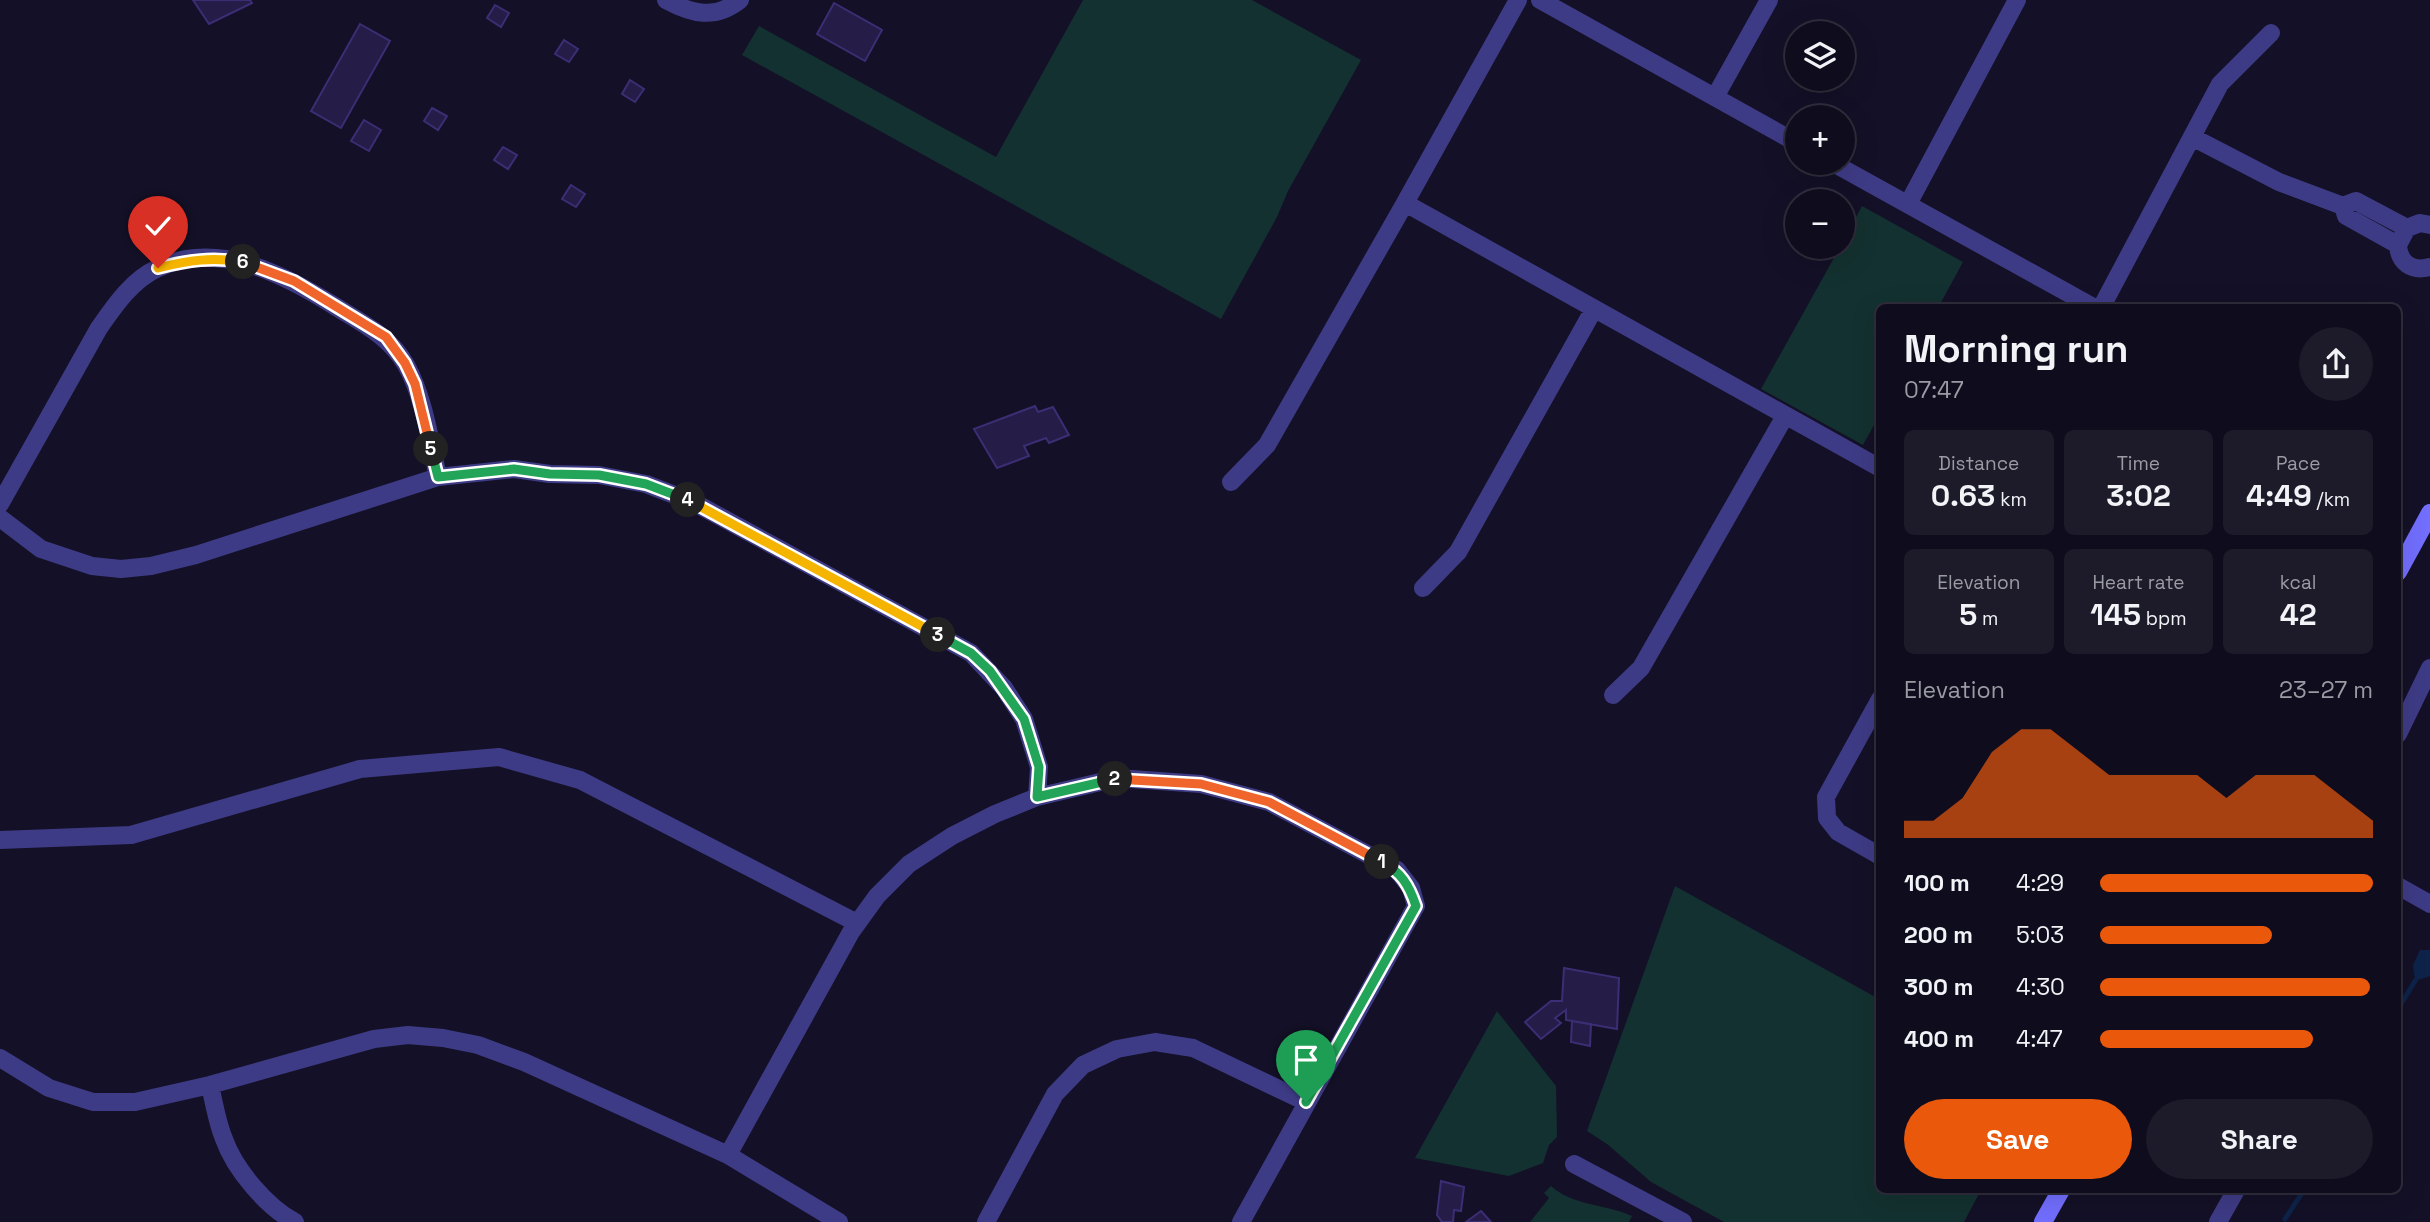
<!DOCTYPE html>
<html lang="en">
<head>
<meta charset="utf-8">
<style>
  :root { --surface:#0f0c1d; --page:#1d1a2a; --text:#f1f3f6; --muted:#9b9ba4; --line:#2f2c3b; --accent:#ea580c }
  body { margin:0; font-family:"Space Grotesk",sans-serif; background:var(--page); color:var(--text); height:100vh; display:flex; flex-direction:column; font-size:26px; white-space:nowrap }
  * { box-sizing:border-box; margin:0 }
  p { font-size:23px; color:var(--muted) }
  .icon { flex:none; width:38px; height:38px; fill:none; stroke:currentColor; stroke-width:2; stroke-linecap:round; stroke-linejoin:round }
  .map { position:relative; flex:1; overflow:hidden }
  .sheet { position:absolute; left:1876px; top:304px; width:525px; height:889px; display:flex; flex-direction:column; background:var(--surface); border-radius:10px; box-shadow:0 7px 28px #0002,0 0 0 2px var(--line) }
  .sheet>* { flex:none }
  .controls { position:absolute; left:1785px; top:21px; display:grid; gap:14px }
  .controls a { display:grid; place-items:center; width:70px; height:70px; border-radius:50%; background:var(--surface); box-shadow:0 7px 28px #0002,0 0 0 2px var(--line); font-size:35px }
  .pin { position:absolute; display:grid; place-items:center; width:60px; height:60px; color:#fff; margin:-72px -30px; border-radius:50% 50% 50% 0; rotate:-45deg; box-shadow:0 0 7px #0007 }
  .pin .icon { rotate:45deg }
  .km { position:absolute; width:35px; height:35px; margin:-18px; border-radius:50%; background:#222; color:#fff; font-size:19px; line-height:35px; text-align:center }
  .round { display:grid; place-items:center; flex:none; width:74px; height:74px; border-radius:37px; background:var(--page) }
  .headline { display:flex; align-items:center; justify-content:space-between; height:119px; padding:0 28px }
  h1 { font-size:38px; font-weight:700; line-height:52px }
  .figures { display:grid; grid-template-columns:repeat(3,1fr); gap:10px; height:119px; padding:7px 28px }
  .figures div { display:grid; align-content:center; border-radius:10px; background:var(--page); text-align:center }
  .figures b { font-size:30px; font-weight:700 }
  .figures small { font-size:19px; font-weight:400 }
  .figures p { font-size:19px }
  .chart { height:196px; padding:14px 28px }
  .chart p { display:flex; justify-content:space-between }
  .chart svg { width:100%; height:126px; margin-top:7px; fill:var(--accent); opacity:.7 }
  .button { display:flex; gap:14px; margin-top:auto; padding:14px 28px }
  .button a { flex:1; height:80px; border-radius:42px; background:var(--accent); color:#fff; font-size:28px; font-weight:700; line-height:80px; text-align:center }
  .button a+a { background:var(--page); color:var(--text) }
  ul { padding:0 28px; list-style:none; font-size:23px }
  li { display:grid; grid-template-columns:112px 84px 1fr; align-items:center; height:52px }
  li i { height:18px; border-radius:9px; background:var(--accent) }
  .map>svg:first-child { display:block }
  .green { fill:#133130 }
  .water { fill:#0d2349 }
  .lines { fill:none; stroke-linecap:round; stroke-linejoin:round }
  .stream { stroke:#0d2349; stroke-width:5 }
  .building { fill:#251c48; stroke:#3c2e74; stroke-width:2 }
  .street { stroke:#3e3b86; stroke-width:18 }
  .secondary { stroke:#726efe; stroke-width:18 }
  .split-1-casing { stroke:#fff; stroke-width:14 }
  .split-2-casing { stroke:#fff; stroke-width:14 }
  .split-3-casing { stroke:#fff; stroke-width:14 }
  .split-4-casing { stroke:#fff; stroke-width:14 }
  .split-5-casing { stroke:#fff; stroke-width:14 }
  .split-6-casing { stroke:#fff; stroke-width:14 }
  .split-7-casing { stroke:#fff; stroke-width:14 }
  .split-1 { stroke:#22a559; stroke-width:9 }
  .split-2 { stroke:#f0652b; stroke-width:9 }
  .split-3 { stroke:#22a559; stroke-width:9 }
  .split-4 { stroke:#f5b400; stroke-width:9 }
  .split-5 { stroke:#22a559; stroke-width:9 }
  .split-6 { stroke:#f0652b; stroke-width:9 }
  .split-7 { stroke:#f5b400; stroke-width:9 }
</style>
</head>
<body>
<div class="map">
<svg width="2430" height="1222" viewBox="0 0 2430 1222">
  <rect width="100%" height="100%" fill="#141027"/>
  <path class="green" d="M1083 0H1252L1361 60 1288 191 1277 217 1221 319 742 55 759 26 996 157Z
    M1862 206 1963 262 1938 308H1880L1879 416 1863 445 1761 389 1840 247H1843V241Z
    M1675 886 1879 999 1880 1190H1981L1964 1222H1724L1651 1182 1607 1144 1587 1131Z
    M1497 1011 1556 1086 1557 1137 1549 1145 1543 1163 1509 1176 1415 1158Z
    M1551 1186C1573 1206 1606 1204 1632 1216L1629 1222H1530L1549 1198 1544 1193Z"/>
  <path class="water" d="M2420 950H2430V976L2415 981 2413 965Z"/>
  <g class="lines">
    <path class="stream" d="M2398 1009 2415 981
      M2285 1219 2304 1190"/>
  </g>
  <path class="building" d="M193 0H250L252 3 209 24Z
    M834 3 882 30 865 61 817 34Z
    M495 5 509 13 501 27 487 18Z
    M360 24 390 41 341 128 311 111Z
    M564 40 578 49 569 62 555 54Z
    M630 80 644 89 635 102 622 94Z
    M432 108 447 116 438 130 424 121Z
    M364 120 381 130 369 151 351 141Z
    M503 147 517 155 508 169 494 160Z
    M571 185 585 194 576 207 562 199Z
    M1035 406 1038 412 1053 407 1069 435 1049 443 1046 438 1024 446 1029 456 997 468 974 429Z
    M1564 968 1619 978 1617 1029 1566 1020V1010L1555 1018 1561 1023 1541 1039 1525 1022 1551 1001H1562Z
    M1572 1021 1591 1024 1590 1046 1571 1042Z
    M1441 1181 1464 1187 1461 1211 1454 1210 1453 1222H1442L1437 1215Z
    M1481 1211 1491 1222H1466Z"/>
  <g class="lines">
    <path class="street" d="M666 0C692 14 715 20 740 0
      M1518 0 1405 203 1880 468
      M1540 0 1797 143
      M1715 97 1769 0
      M2192 137 2279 182 2343 206
      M1833 163 2095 308
      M1908 204 2017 0
      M2430 225 2420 223 2407 228 2398 245C2399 263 2412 272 2430 267
      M2398 245 2346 216 2343 206 2356 201 2407 228
      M2101 308 2220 84 2271 33
      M1231 482 1267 445 1405 203
      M0 504 99 328C115 305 132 280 158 268 218 240 283 274 333 305 360 322 390 336 406 365 424 397 430 441 438 477
      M0 518 41 549 92 566 121 569 151 566 196 555 438 477 514 469 550 474 599 475 646 484 695 503 971 653 1004 688 1024 719 1039 767 1037 797
      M1423 588 1458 552 1594 309
      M1613 695 1641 668 1785 416
      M1880 699 1826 797 1827 818 1838 832 1880 856
      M2398 734 2430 668
      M0 840 131 835 360 769 499 757 580 780 857 923
      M2398 886 2430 904
      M0 1058 49 1088 93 1102H135L210 1085 374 1039 408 1035 443 1038 478 1045 524 1062 728 1155 839 1222
      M210 1085C214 1103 217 1122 224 1139 235 1170 267 1207 295 1222
      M728 1155 851 932 877 896 909 864 952 836 995 814 1037 797 1117 778 1201 784 1269 802 1397 870 1411 888 1416 906 1241 1222
      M1574 1164 1683 1222
      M986 1222 1055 1094 1083 1065 1117 1049 1155 1042 1193 1048 1306 1102
      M2218 1222 2236 1190"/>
    <path class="secondary" d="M2398 572 2430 513
      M2043 1222 2061 1190"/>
  </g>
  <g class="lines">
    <g class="split-1-casing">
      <path id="split-1" d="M1306 1102 1416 906C1409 885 1401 872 1382 862"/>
    </g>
    <g class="split-2-casing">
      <path id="split-2" d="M1115 779 1201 784 1269 802 1382 862"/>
    </g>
    <g class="split-3-casing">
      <path id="split-3" d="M938 635 971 653 990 671 1024 719 1039 767 1037 797 1115 779"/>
    </g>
    <g class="split-4-casing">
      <path id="split-4" d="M688 500 938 635"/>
    </g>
    <g class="split-5-casing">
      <path id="split-5" d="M431 449 438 477 514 469 550 474 599 475 646 484 688 500"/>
    </g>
    <g class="split-6-casing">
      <path id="split-6" d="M243 262 294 281 386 337 405 363 415 384 431 449"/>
    </g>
    <g class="split-7-casing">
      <path id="split-7" d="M158 268C189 260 212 257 243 262"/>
    </g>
    <use href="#split-1" class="split-1"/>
    <use href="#split-2" class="split-2"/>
    <use href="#split-3" class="split-3"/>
    <use href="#split-4" class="split-4"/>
    <use href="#split-5" class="split-5"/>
    <use href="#split-6" class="split-6"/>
    <use href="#split-7" class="split-7"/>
  </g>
</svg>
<div class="controls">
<a><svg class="icon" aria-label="layers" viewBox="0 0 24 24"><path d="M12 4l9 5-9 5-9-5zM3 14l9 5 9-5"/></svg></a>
<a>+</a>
<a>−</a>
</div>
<div class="pin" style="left:1306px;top:1102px;background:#1e9e55"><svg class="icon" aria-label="arrive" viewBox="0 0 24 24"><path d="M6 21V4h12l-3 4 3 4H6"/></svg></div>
<div class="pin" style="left:158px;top:268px;background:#d93025"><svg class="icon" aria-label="check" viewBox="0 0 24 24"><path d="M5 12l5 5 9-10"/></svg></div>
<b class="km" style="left:1382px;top:862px">1</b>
<b class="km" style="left:1115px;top:779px">2</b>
<b class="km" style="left:938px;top:635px">3</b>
<b class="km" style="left:688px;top:500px">4</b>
<b class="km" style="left:431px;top:449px">5</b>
<b class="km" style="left:243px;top:262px">6</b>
<section class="sheet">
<div class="headline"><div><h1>Morning run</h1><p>07:47</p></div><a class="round"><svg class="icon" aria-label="share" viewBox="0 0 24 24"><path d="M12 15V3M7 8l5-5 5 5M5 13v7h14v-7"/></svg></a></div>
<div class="figures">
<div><p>Distance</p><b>0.63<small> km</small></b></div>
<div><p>Time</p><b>3:02</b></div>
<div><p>Pace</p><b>4:49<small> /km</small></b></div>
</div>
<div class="figures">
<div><p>Elevation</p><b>5<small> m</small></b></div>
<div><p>Heart rate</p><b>145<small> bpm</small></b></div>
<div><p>kcal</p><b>42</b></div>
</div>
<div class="chart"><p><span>Elevation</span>23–27 m</p>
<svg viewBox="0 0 160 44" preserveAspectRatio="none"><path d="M0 44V38L10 38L20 30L30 14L40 6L50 6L60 14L70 22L80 22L90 22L100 22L110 30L120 22L130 22L140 22L150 30L160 38V44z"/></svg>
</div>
<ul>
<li><b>100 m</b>4:29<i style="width:100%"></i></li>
<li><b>200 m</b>5:03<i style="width:63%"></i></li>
<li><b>300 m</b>4:30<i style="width:99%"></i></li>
<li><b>400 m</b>4:47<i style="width:78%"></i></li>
</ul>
<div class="button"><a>Save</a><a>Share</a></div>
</section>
</div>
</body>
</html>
